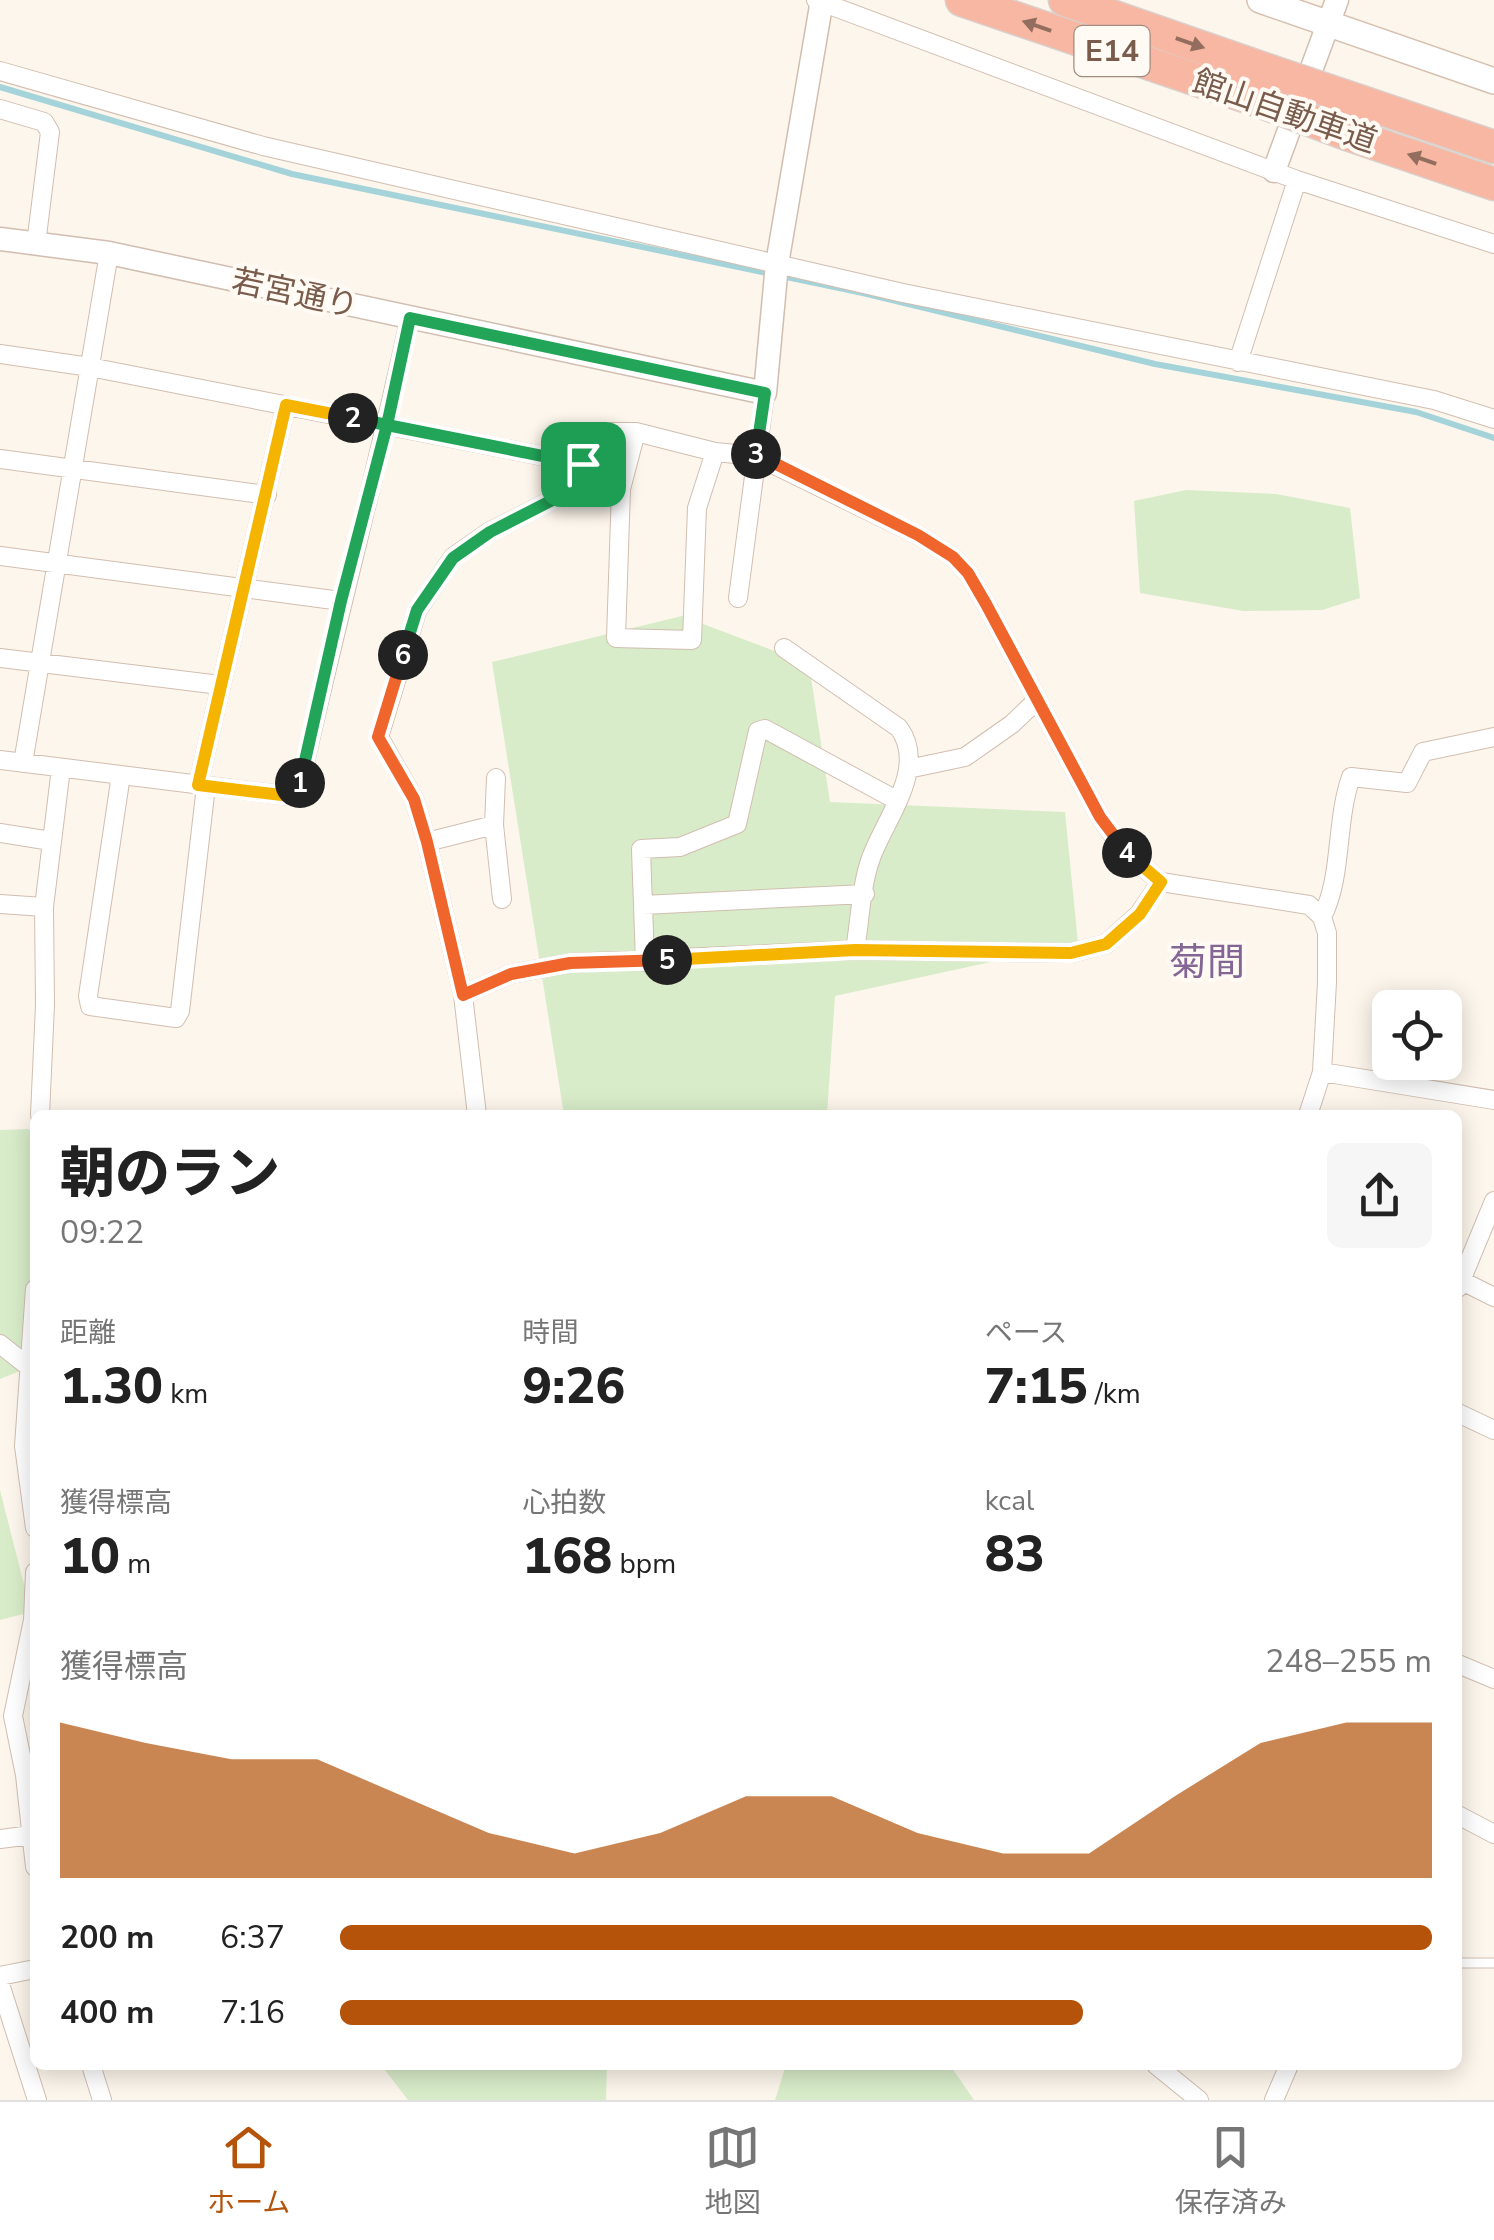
<!DOCTYPE html>
<html lang="ja">
<head>
<meta charset="utf-8">
<style>
  :root { --surface:#fff; --page:#f6f6f6; --text:#222; --muted:#767676; --line:#e0e0e0; --accent:#b45309 }
  body { margin:0; font-family:"Nunito Sans","Noto Sans JP",sans-serif; background:var(--page); color:var(--text); height:100vh; display:flex; flex-direction:column; font-size:38px; white-space:nowrap }
  * { box-sizing:border-box; margin:0 }
  p { font-size:32px; color:var(--muted) }
  .icon { flex:none; width:55px; height:55px; fill:none; stroke:currentColor; stroke-width:2; stroke-linecap:round; stroke-linejoin:round }
  .map { position:relative; flex:1; overflow:hidden }
  .drawer { position:absolute; left:30px; top:1110px; width:1432px; height:960px; display:flex; flex-direction:column; background:var(--surface); border-radius:15px; box-shadow:0 5px 25px #0003 }
  .drawer>* { flex:none }
  .tools { position:absolute; left:1372px; top:990px; display:grid; gap:20px }
  .tools a { display:grid; place-items:center; width:90px; height:90px; border-radius:15px; background:var(--surface); box-shadow:0 5px 25px #0003; font-size:50px }
  .pin { position:absolute; display:grid; place-items:center; width:85px; height:85px; color:#fff; margin:-42px; border-radius:20px; box-shadow:0 5px 15px #0006 }
  .km { position:absolute; width:50px; height:50px; margin:-25px; border-radius:50%; background:#222; color:#fff; font-size:28px; line-height:50px; text-align:center }
  .round { display:grid; place-items:center; flex:none; width:105px; height:105px; border-radius:15px; background:var(--page) }
  .summary { display:flex; align-items:center; justify-content:space-between; height:170px; padding:0 30px }
  h1 { font-size:55px; font-weight:800; line-height:75px }
  .stats { display:grid; grid-template-columns:repeat(3,1fr); gap:15px; height:170px; padding:10px 30px }
  .stats div { display:grid; align-content:center }
  .stats b { font-size:50px; font-weight:800 }
  .stats small { font-size:28px; font-weight:400 }
  .stats p { font-size:28px }
  .chart { height:280px; padding:20px 30px }
  .chart p { display:flex; justify-content:space-between }
  .chart svg { width:100%; height:180px; margin-top:10px; fill:var(--accent); opacity:.7 }
  ul { padding:0 30px; list-style:none; font-size:32px }
  li { display:grid; grid-template-columns:160px 120px 1fr; align-items:center; height:75px }
  li i { height:25px; border-radius:12px; background:var(--accent) }
  .dock { display:flex; justify-content:space-around; align-items:center; height:140px; border-top:2px solid var(--line); background:var(--surface); font-size:28px; color:var(--muted) }
  .dock a { display:grid; justify-items:center; gap:5px }
  .dock .on { color:var(--accent) }
  .map>svg:first-child { display:block }
  .green { fill:#d8ecc9 }
  .lines { fill:none; stroke-linecap:round; stroke-linejoin:round }
  .stream { stroke:#a5d3da; stroke-width:6 }
  .service-casing { stroke:#d1beb0; stroke-width:11 }
  .minor-casing { stroke:#d1beb0; stroke-width:20 }
  .tertiary-casing { stroke:#d1beb0; stroke-width:25 }
  .secondary-casing { stroke:#d6c0b0; stroke-width:28 }
  .motorway-casing { stroke:#dad1cd; stroke-width:35 }
  .service { stroke:#fff; stroke-width:9 }
  .minor { stroke:#fff; stroke-width:18 }
  .tertiary { stroke:#fff; stroke-width:22 }
  .secondary { stroke:#fff; stroke-width:25 }
  .motorway { stroke:#f7b7a3; stroke-width:32 }
  .motorway-bridge-casing { stroke:#dad1cd; stroke-width:35; stroke-linecap:butt }
  .motorway-bridge { stroke:#f7b7a3; stroke-width:32 }
  .oneway { fill:#936e5e }
  .split-1-casing { stroke:#fff; stroke-width:20 }
  .split-2-casing { stroke:#fff; stroke-width:20 }
  .split-3-casing { stroke:#fff; stroke-width:20 }
  .split-4-casing { stroke:#fff; stroke-width:20 }
  .split-5-casing { stroke:#fff; stroke-width:20 }
  .split-6-casing { stroke:#fff; stroke-width:20 }
  .split-7-casing { stroke:#fff; stroke-width:20 }
  .split-1 { stroke:#22a559; stroke-width:12 }
  .split-2 { stroke:#f5b400; stroke-width:12 }
  .split-3 { stroke:#22a559; stroke-width:12 }
  .split-4 { stroke:#f0652b; stroke-width:12 }
  .split-5 { stroke:#f5b400; stroke-width:12 }
  .split-6 { stroke:#f0652b; stroke-width:12 }
  .split-7 { stroke:#22a559; stroke-width:12 }
  .labels { text-anchor:middle; stroke-width:8; stroke-linejoin:round; paint-order:stroke }
  .shield { fill:#fffaf3; stroke:#a28b7f; stroke-width:2.5 }
  .shield-label { font-size:30px; font-weight:bold; fill:#7a5c4d }
  .street-label { font-size:32px; fill:#7a5c4d; stroke:#fffaf3 }
  .quarter-label { font-size:38px; fill:#846695; stroke:#fffaf3 }
</style>
</head>
<body>
<div class="map">
<svg width="1494" height="2100" viewBox="0 0 1494 2100">
  <rect width="100%" height="100%" fill="#fdf6ec"/>
  <path class="green" d="M1186 490 1276 494 1350 508 1360 598 1322 610 1243 611 1140 593 1134 501Z
    M682 616 809 664 830 802 1065 812 1078 943 835 996 827 1115H564L492 662Z
    M28 1129 35 1135V1365L0 1379V1130Z
    M0 1490 31 1612 0 1620Z
    M381 2065H607L606 2100H408Z
    M786 2065H950L974 2100H775Z"/>
  <g class="lines">
    <path class="stream" d="M0 87 292 174 863 293 1155 364 1416 412 1494 438"/>
    <g class="service-casing">
      <path id="service" d="M1458 1963H1494"/>
    </g>
    <g class="minor-casing">
      <path id="minor" d="M816 0 1297 180 1494 244
        M0 71 263 146 903 293 1434 400 1494 419
        M0 109 44 122 50 132 36 244
        M0 354 90 367 583 464
        M1238 362 1297 180
        M636 432 621 489 616 638 692 640 697 508 715 452
        M0 459 267 495
        M0 556 341 601
        M738 598 765 393
        M784 648 899 728C928 768 885 819 871 858 861 885 860 921 855 950
        M0 658 220 685
        M0 760 290 796 300 784C335 628 376 474 410 317
        M23 763 109 253
        M908 769 965 757 1012 724 1037 700
        M121 775 88 996 90 1006 176 1018 180 1011 206 786
        M496 778 494 825 502 899
        M198 785 286 405
        M0 833 51 841
        M427 842 494 825
        M0 904 44 907
        M643 905 865 894
        M1322 917C1343 876 1335 823 1351 777L1407 783 1423 752 1494 737
        M645 962 641 849 680 847 737 824 758 731 765 729 898 801
        M463 995 511 974 570 963 855 950 1071 953 1106 944 1139 914 1161 882
        M1322 1072 1494 1100
        M40 1115 45 1005 44 907 61 768
        M477 1115 463 995 427 842 414 799 379 737 417 611 453 557 489 532 568 492 594 443 610 432H636L715 452 756 456 918 535 953 557 968 573 986 604 1100 817 1125 852 1161 882 1309 905 1322 917 1327 933V982L1322 1072 1308 1115
        M1458 1279 1494 1297
        M1458 1288 1494 1201
        M35 1289 24 1446 35 1528
        M0 1344 29 1367
        M1458 1413 1494 1430
        M35 1572 33 1620 13 1716 25 1775 35 1867
        M1458 1664 1494 1679
        M1458 1815 1494 1834
        M0 1839 31 1835
        M0 1976 35 1969
        M0 1984 37 2100
        M91 2065 102 2100
        M1156 2065 1199 2100
        M1274 2100 1289 2065"/>
    </g>
    <g class="tertiary-casing">
      <path id="tertiary" d="M1274 171 1337 0
        M0 239 109 253 765 393 777 264 822 0"/>
    </g>
    <g class="secondary-casing">
      <path id="secondary" d="M1260 0 1494 81"/>
    </g>
    <g class="motorway-casing">
      <path id="motorway" d="M962 0 1262 102
        M1065 0 1270 71
        M1362 102 1494 147
        M1350 135 1494 184"/>
    </g>
    <use href="#service" class="service"/>
    <use href="#minor" class="minor"/>
    <use href="#tertiary" class="tertiary"/>
    <use href="#secondary" class="secondary"/>
    <use href="#motorway" class="motorway"/>
    <g class="motorway-bridge-casing">
      <path id="motorway-bridge" d="M1270 71 1362 102
        M1262 102 1350 135"/>
    </g>
    <use href="#motorway-bridge" class="motorway-bridge"/>
  </g>
  <defs><path id="oneway-solid" d="M-6-.8H1V-3.2L6.5 0L1 3.2V.8H-6Z" transform="scale(2.5)"/></defs>
  <g class="oneway">
    <use href="#oneway-solid" transform="translate(1037 26) rotate(-161)"/>
    <use href="#oneway-solid" transform="translate(1190 43) rotate(19)"/>
    <use href="#oneway-solid" transform="translate(1422 159) rotate(-161)"/>
  </g>
  <g class="lines">
    <g class="split-1-casing">
      <path id="split-1" d="M300 783 341 601 387 425 583 464"/>
    </g>
    <g class="split-2-casing">
      <path id="split-2" d="M300 783 290 796 198 785 286 405 353 418"/>
    </g>
    <g class="split-3-casing">
      <path id="split-3" d="M353 418 387 425 410 318 765 393 756 454"/>
    </g>
    <g class="split-4-casing">
      <path id="split-4" d="M756 454 918 535 953 557 968 573 986 604 1100 817 1127 853"/>
    </g>
    <g class="split-5-casing">
      <path id="split-5" d="M667 960 855 950 1071 953 1106 944 1140 914 1161 882 1127 853"/>
    </g>
    <g class="split-6-casing">
      <path id="split-6" d="M403 655 378 737 414 799 427 842 463 995 511 974 570 963 667 960"/>
    </g>
    <g class="split-7-casing">
      <path id="split-7" d="M403 655 417 610 453 558 490 532 568 492 583 464"/>
    </g>
    <use href="#split-1" class="split-1"/>
    <use href="#split-2" class="split-2"/>
    <use href="#split-3" class="split-3"/>
    <use href="#split-4" class="split-4"/>
    <use href="#split-5" class="split-5"/>
    <use href="#split-6" class="split-6"/>
    <use href="#split-7" class="split-7"/>
  </g>
  <g class="labels">
    <rect class="shield" x="1074.5" y="26" width="75" height="50" rx="8"/>
    <g class="shield-label">
      <text x="1112" y="61">E14</text>
    </g>
    <g class="street-label">
      <text transform="translate(1285 111) rotate(19)" y="11">館山自動車道</text>
      <text transform="translate(295 293) rotate(12)" y="11">若宮通り</text>
    </g>
    <g class="quarter-label">
      <text x="1207" y="975">菊間</text>
    </g>
  </g>
</svg>
<div class="tools">
<a><svg class="icon" aria-label="locate" viewBox="0 0 24 24"><circle cx="12" cy="12" r="6"/><path d="M12 2v4M12 18v4M2 12h4M18 12h4"/></svg></a>
</div>
<div class="pin" style="left:583px;top:464px;background:#1e9e55"><svg class="icon" aria-label="arrive" viewBox="0 0 24 24"><path d="M6 21V4h12l-3 4 3 4H6"/></svg></div>
<b class="km" style="left:300px;top:783px">1</b>
<b class="km" style="left:353px;top:418px">2</b>
<b class="km" style="left:756px;top:454px">3</b>
<b class="km" style="left:1127px;top:853px">4</b>
<b class="km" style="left:667px;top:960px">5</b>
<b class="km" style="left:403px;top:655px">6</b>
<section class="drawer">
<div class="summary"><div><h1>朝のラン</h1><p>09:22</p></div><a class="round"><svg class="icon" aria-label="share" viewBox="0 0 24 24"><path d="M12 15V3M7 8l5-5 5 5M5 13v7h14v-7"/></svg></a></div>
<div class="stats">
<div><p>距離</p><b>1.30<small> km</small></b></div>
<div><p>時間</p><b>9:26</b></div>
<div><p>ペース</p><b>7:15<small> /km</small></b></div>
</div>
<div class="stats">
<div><p>獲得標高</p><b>10<small> m</small></b></div>
<div><p>心拍数</p><b>168<small> bpm</small></b></div>
<div><p>kcal</p><b>83</b></div>
</div>
<div class="chart"><p><span>獲得標高</span>248–255 m</p>
<svg viewBox="0 0 160 44" preserveAspectRatio="none"><path d="M0 44V6L10 11L20 15L30 15L40 24L50 33L60 38L70 33L80 24L90 24L100 33L110 38L120 38L130 24L140 11L150 6L160 6V44z"/></svg>
</div>
<ul>
<li><b>200 m</b>6:37<i style="width:100%"></i></li>
<li><b>400 m</b>7:16<i style="width:68%"></i></li>
</ul>
</section>
</div>
<nav class="dock">
<a class="on"><svg class="icon" aria-label="home" viewBox="0 0 24 24"><path d="M3 11l9-7 9 7M6 9v11h12V9"/></svg>ホーム</a>
<a><svg class="icon" aria-label="map" viewBox="0 0 24 24"><path d="M3 6l6-2 6 2 6-2v14l-6 2-6-2-6 2zM9 4v14M15 6v14"/></svg>地図</a>
<a><svg class="icon" aria-label="saved" viewBox="0 0 24 24"><path d="M7 4h10v16l-5-4-5 4z"/></svg>保存済み</a>
</nav>
</body>
</html>
